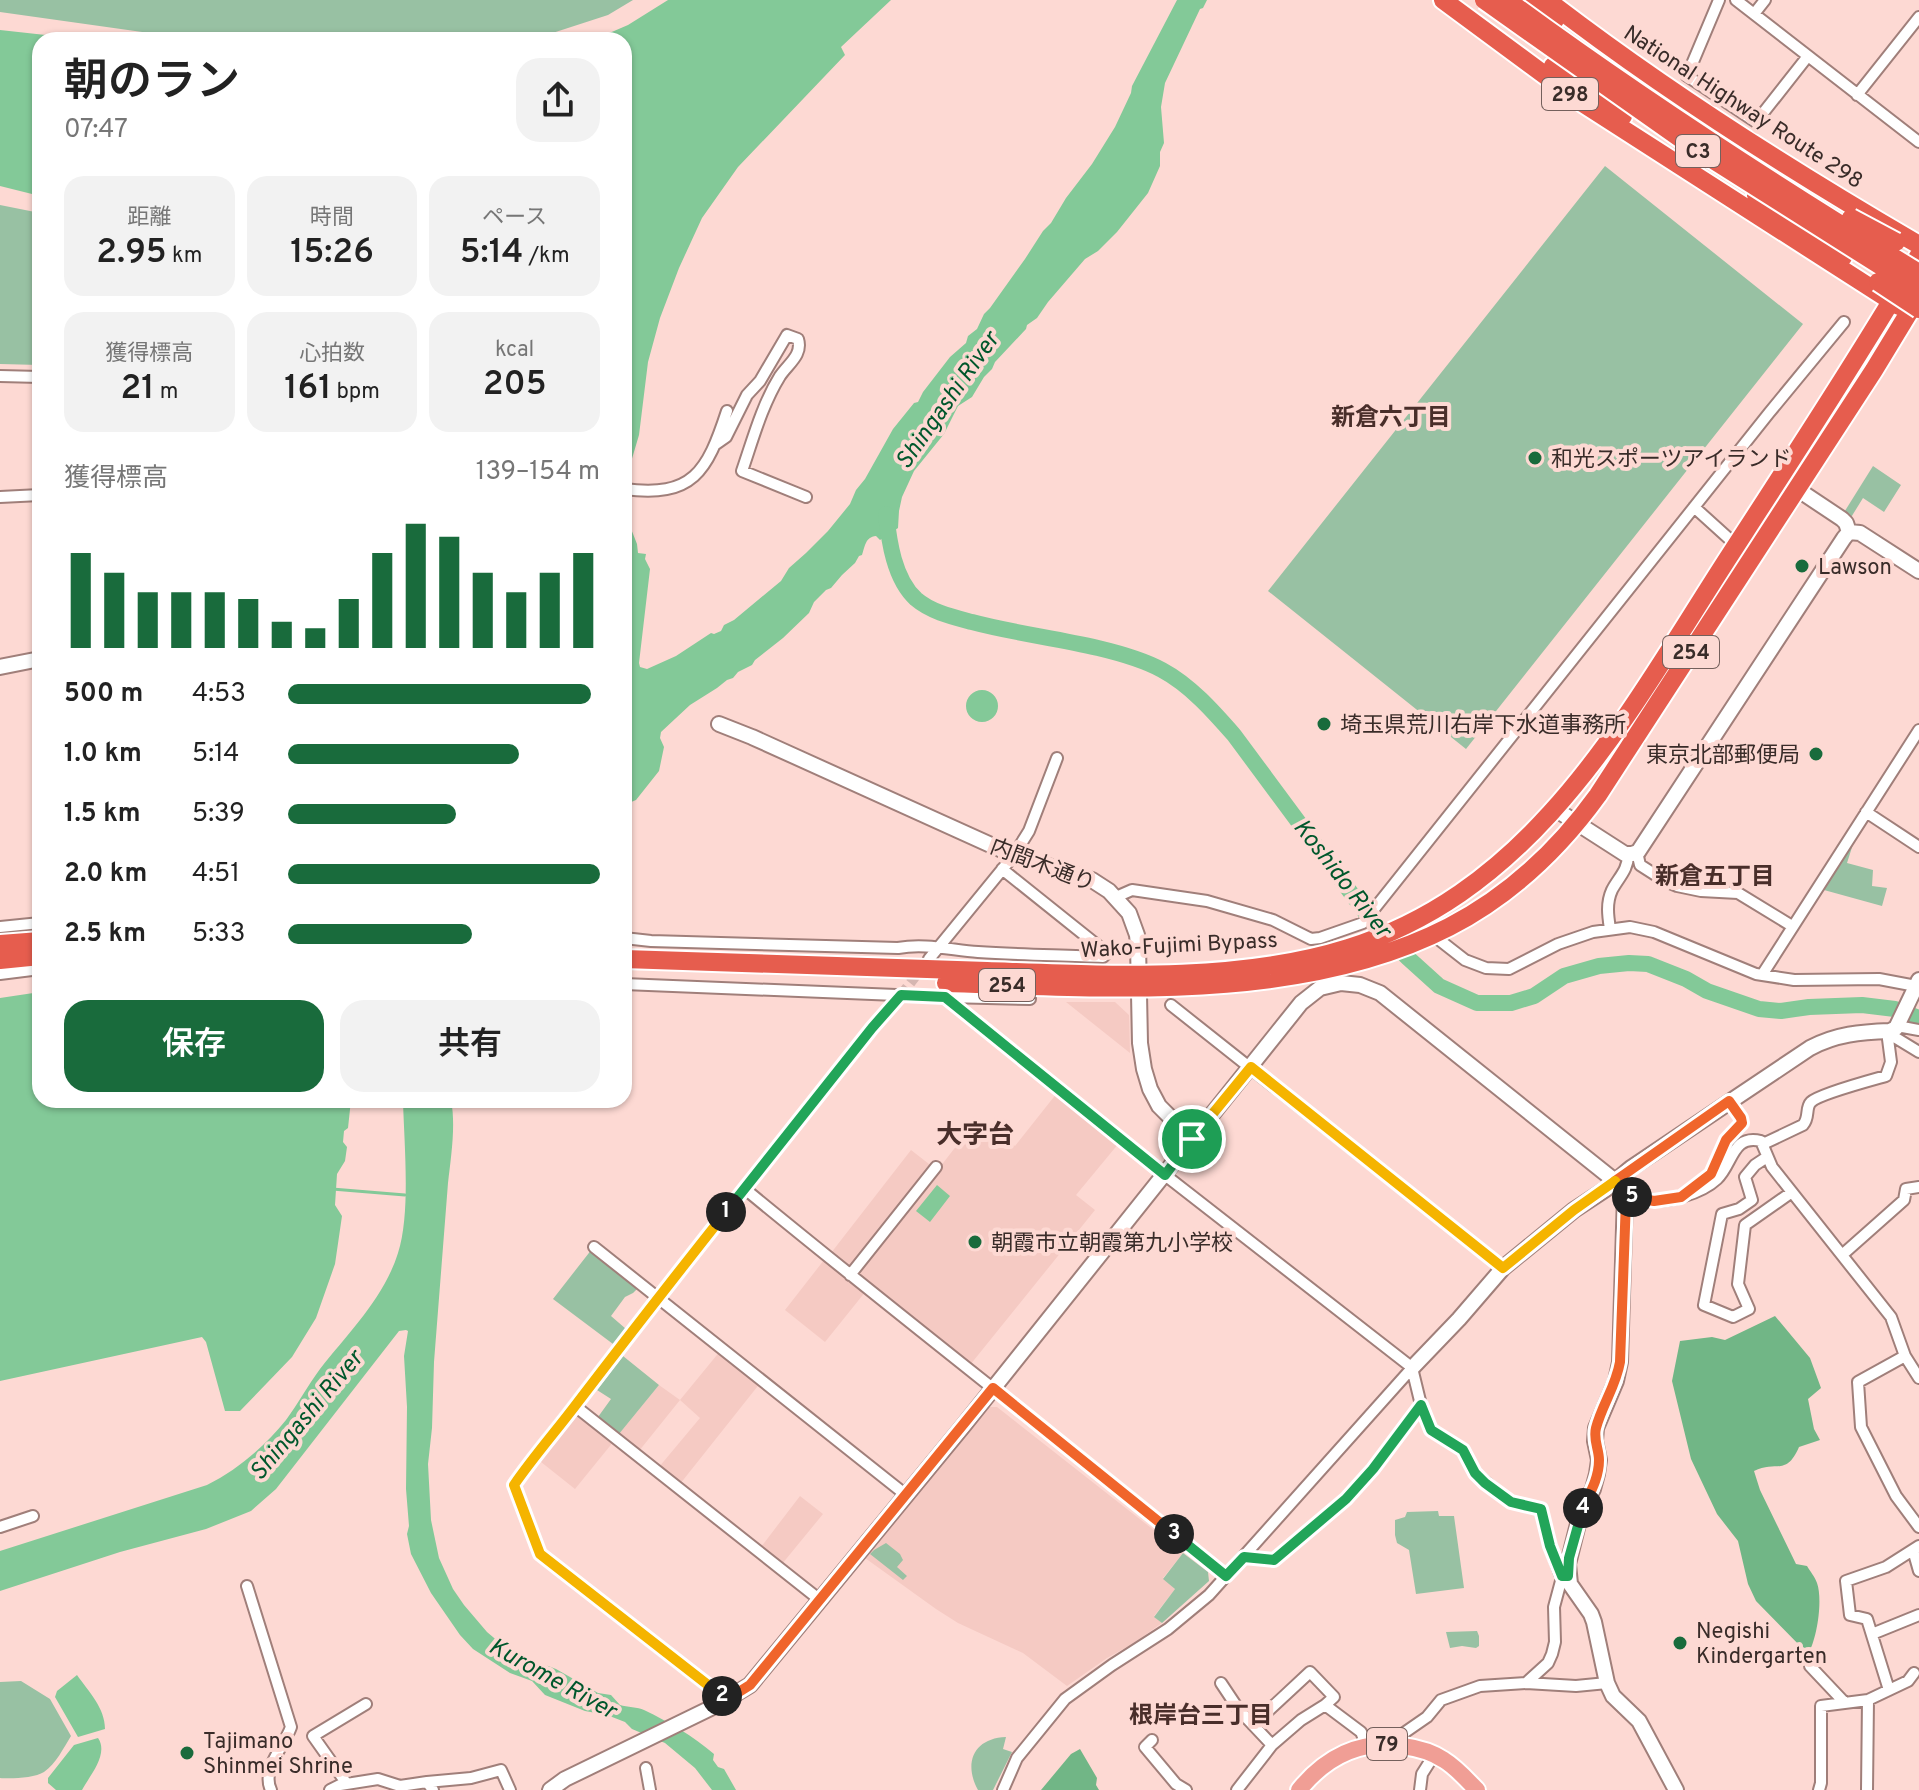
<!DOCTYPE html>
<html lang="ja">
<head>
<meta charset="utf-8">
<style>
  :root { --surface:#fff; --page:#f2f2f2; --text:#222; --muted:#767676; --accent:#196b3c }
  body { margin:0; font-family:Overpass,"Noto Sans JP",sans-serif; background:var(--page); color:var(--text); height:100vh; display:flex; flex-direction:column; font-size:30px; white-space:nowrap }
  * { box-sizing:border-box; margin:0 }
  p { font-size:26px; color:var(--muted) }
  .icon { flex:none; width:44px; height:44px; fill:none; stroke:currentColor; stroke-width:2; stroke-linecap:round; stroke-linejoin:round }
  .map { position:relative; flex:1; overflow:hidden }
  .drawer { position:absolute; left:32px; top:32px; width:600px; height:1076px; display:flex; flex-direction:column; background:var(--surface); border-radius:24px; box-shadow:0 2px 6px #0004 }
  .drawer>* { flex:none }
  .pin { position:absolute; display:grid; place-items:center; width:68px; height:68px; color:#fff; margin:-34px; border:4px solid #fff; border-radius:50%; box-shadow:0 2px 8px #0007 }
  .km { position:absolute; width:40px; height:40px; margin:-20px; border-radius:50%; background:#222; color:#fff; font-size:22px; line-height:40px; text-align:center }
  .round { display:grid; place-items:center; flex:none; width:84px; height:84px; border-radius:24px; background:var(--page) }
  .summary { display:flex; align-items:center; justify-content:space-between; height:136px; padding:0 32px }
  h1 { font-size:44px; font-weight:600; line-height:60px }
  .metrics { display:grid; grid-template-columns:repeat(3,1fr); gap:12px; height:136px; padding:8px 32px }
  .metrics div { display:grid; align-content:center; border-radius:20px; background:var(--page); text-align:center }
  .metrics b { font-size:34px; font-weight:600 }
  .metrics small { font-size:22px; font-weight:400 }
  .metrics p { font-size:22px }
  .chart { height:224px; padding:16px 32px }
  .chart p { display:flex; justify-content:space-between }
  .chart svg { width:100%; height:144px; margin-top:8px; stroke:var(--accent); stroke-width:6 }
  .cta { display:flex; gap:16px; margin-top:auto; padding:16px 32px }
  .cta a { flex:1; height:92px; border-radius:24px; background:var(--accent); color:#fff; font-size:32px; font-weight:600; line-height:92px; text-align:center }
  .cta a+a { background:var(--page); color:var(--text) }
  ul { padding:0 32px; list-style:none; font-size:26px }
  li { display:grid; grid-template-columns:128px 96px 1fr; align-items:center; height:60px }
  li i { height:20px; border-radius:10px; background:var(--accent) }
  .map>svg:first-child { display:block }
  .built { fill:#f5cac3 }
  .green { fill:#98c1a3 }
  .forest { fill:#71b686 }
  .water { fill:#83c998 }
  .lines { fill:none; stroke-linecap:round; stroke-linejoin:round }
  .stream { stroke:#83c998; stroke-width:3 }
  .river { stroke:#83c998; stroke-width:16 }
  .street-tunnel { stroke:#d6b6b1; stroke-width:10; stroke-dasharray:10 5; stroke-linecap:butt }
  .street-casing { stroke:#a07f7a; stroke-width:14 }
  .secondary-casing { stroke:#a07f7a; stroke-width:18 }
  .primary-casing { stroke:#fff; stroke-width:20 }
  .highway-casing { stroke:#fff; stroke-width:22 }
  .street { stroke:#fff; stroke-width:10 }
  .secondary { stroke:#fff; stroke-width:14 }
  .primary { stroke:#f09e95; stroke-width:16 }
  .highway { stroke:#e65d4e; stroke-width:18 }
  .highway-bridge-casing { stroke:#fff; stroke-width:22; stroke-linecap:butt }
  .highway-bridge { stroke:#e65d4e; stroke-width:18 }
  .split-1-casing { stroke:#fff; stroke-width:16 }
  .split-2-casing { stroke:#fff; stroke-width:16 }
  .split-3-casing { stroke:#fff; stroke-width:16 }
  .split-4-casing { stroke:#fff; stroke-width:16 }
  .split-5-casing { stroke:#fff; stroke-width:16 }
  .split-6-casing { stroke:#fff; stroke-width:16 }
  .split-1 { stroke:#22a559; stroke-width:10 }
  .split-2 { stroke:#f5b400; stroke-width:10 }
  .split-3 { stroke:#f0652b; stroke-width:10 }
  .split-4 { stroke:#22a559; stroke-width:10 }
  .split-5 { stroke:#f0652b; stroke-width:10 }
  .split-6 { stroke:#f5b400; stroke-width:10 }
  .poi-dot { fill:#196b3c; stroke:#fdd9d3; stroke-width:3 }
  .labels { text-anchor:middle; stroke-width:8; stroke-linejoin:round; paint-order:stroke }
  .shield { fill:#fdd9d3; stroke:#74605c; stroke-width:2 }
  .shield-label { font-size:20px; font-weight:bold; fill:#392c29 }
  .street-label { font-size:22px; fill:#392c29; stroke:#fdd9d3 }
  .poi-label { font-size:22px; fill:#392c29; stroke:#fdd9d3; text-anchor:start }
  .water-label { font-size:24px; font-style:italic; fill:#00572c; stroke:#fdd9d3 }
  .neighbourhood-label { font-size:24px; font-weight:bold; fill:#492e2a; stroke:#fdd9d3 }
  .quarter-label { font-size:26px; font-weight:bold; fill:#492e2a; stroke:#fdd9d3 }
</style>
</head>
<body>
<div class="map">
<svg width="1919" height="1790" viewBox="0 0 1919 1790">
  <rect width="100%" height="100%" fill="#fdd9d3"/>
  <path class="built" d="M1066 1002H1115L1129 1015 1130 1053Z
    M1057 1093 1119 1143 1076 1195 1095 1210 970 1365 857 1274 978 1118 1015 1146Z
    M911 1150 929 1164 930 1169 852 1269 831 1253Z
    M824 1260 866 1291 825 1342 785 1310Z
    M721 1350 761 1382 680 1484 659 1467 700 1418 680 1400 639 1451 619 1434 659 1385 680 1400Z
    M989 1407H997L1183 1553 1163 1578 1175 1589 1154 1616 1162 1623 1134 1643 1107 1658 1067 1686 1023 1653 958 1623 936 1609 865 1558Z
    M571 1414H582L614 1441 575 1489 536 1458Z
    M800 1496 823 1514 782 1564 761 1547Z"/>
  <path class="green" d="M0 0H633L608 15 531 40H199L0 12Z
    M1605 166 1803 324 1466 749 1268 591Z
    M0 205 40 213V365L0 364Z
    M1873 466 1901 485 1884 512 1863 498 1850 519 1843 514Z
    M1854 841 1847 863 1873 870 1872 886 1887 888 1882 906 1824 890Z
    M592 1249 638 1288 633 1293 625 1297 611 1316 626 1329 613 1344 553 1299Z
    M623 1356 659 1385 619 1434 598 1417 611 1399 597 1390Z
    M1438 1511 1439 1516H1454L1464 1588 1416 1594 1409 1550 1397 1543 1395 1535V1520L1405 1517 1407 1512Z
    M886 1543 900 1554 903 1560 897 1567 907 1576 903 1580 870 1554 874 1550Z
    M1183 1553 1208 1572 1209 1581 1162 1623 1154 1617 1175 1589 1163 1579Z
    M1477 1631 1479 1636V1646L1476 1648 1462 1646 1450 1648 1446 1632Z
    M21 1681 50 1699 71 1736C64 1747 56 1764 44 1772 35 1778 11 1779 0 1778V1682Z
    M1006 1737 1003 1749 1012 1752 993 1790H978C963 1763 974 1738 1006 1737Z"/>
  <path class="forest" d="M1775 1316 1810 1358 1821 1388 1808 1399 1814 1429 1820 1440 1799 1447C1786 1477 1776 1460 1754 1471L1760 1490 1796 1564 1807 1566C1810 1571 1815 1577 1817 1583 1823 1600 1817 1639 1808 1654L1756 1601 1748 1584 1738 1541 1717 1514 1691 1459 1672 1381 1680 1341 1712 1337 1725 1340Z
    M1080 1749 1097 1778 1096 1785 1099 1790H1041L1071 1754Z"/>
  <path class="water" d="M668 0H891L841 47 845 55 738 167 702 218 679 268 660 318 648 362 639 435 628 472 624 471V40H593L628 25Z
    M1177 0H1207L1203 8 1200 9 1165 83 1161 107 1164 143 1160 152V166L1148 193 1117 232 1098 251 1085 259 1048 302 1037 318 1027 325 1026 329 995 362 992 369 984 377 972 397 958 406 944 434 914 471 902 497 899 511 898 528 880 540 876 536C865 537 865 547 862 555L859 556 855 563 842 575 831 588 826 590 814 602 809 613 783 638 755 660 752 665 738 672 733 678 727 680 717 688 690 705 661 732 660 738 664 747 659 771 636 800 624 805V511L637 544 638 553 646 554 645 559 650 569 639 663 640 667 647 669 676 656 711 633 714 634 721 631 724 625 734 620 781 581 789 568 806 553 828 531 850 504 856 490 865 479 893 429 914 403 918 402 923 392 950 357 966 343 968 336 977 329 984 314 990 308 1025 259 1043 231 1051 223 1066 198 1092 164 1115 127 1131 93 1132 86Z
    M0 30 91 40H40V196L0 186Z
    M966 706a16 16 0 1 1 32 0a16 16 0 1 1-32 0Z
    M40 992V1100H351L348 1128 344 1131 343 1142 347 1147 345 1161 337 1174 335 1205 342 1216 335 1264 316 1318 292 1357 240 1411H225L206 1342 202 1337 0 1381V998Z
    M403 1100H451C456 1125 451 1157 448 1183L434 1362 432 1428 428 1464 431 1520 439 1558 453 1589 464 1605 487 1632 500 1643 535 1661 556 1669 598 1693 611 1695 620 1705C627 1707 638 1707 644 1710 669 1722 693 1736 714 1754L713 1760 718 1767 724 1769 736 1790H712L695 1768 665 1743 632 1729 625 1722 607 1715 585 1711 545 1695 532 1681 510 1673 473 1649 460 1635 431 1593 411 1554 407 1534 409 1526 406 1489 407 1407 404 1356 408 1331 406 1330 399 1331 276 1489 251 1511 206 1529 120 1552 0 1591V1551L207 1485C238 1470 266 1445 286 1420 298 1404 308 1385 320 1369 349 1332 384 1298 398 1253 411 1213 404 1143 403 1100Z
    M937 1185 950 1196 930 1222 916 1211Z
    M77 1675C89 1692 105 1708 105 1729L78 1737 55 1697 57 1691Z
    M98 1738C109 1754 90 1775 82 1790H56L48 1783V1778L74 1745Z"/>
  <g class="lines">
    <path class="stream" d="M332 1189 405 1195"/>
    <path class="river" d="M886 514C889 541 894 579 916 599 931 612 953 617 972 622 1013 633 1056 638 1098 648 1119 653 1142 659 1162 670 1190 685 1213 711 1234 735L1374 924 1408 958 1439 986 1477 1003H1511L1534 996 1564 976 1599 966 1629 963 1648 964 1686 979 1707 991 1759 1009 1781 1011 1809 1007 1862 1005 1895 1009 1919 1018"/>
    <path class="street-tunnel" d="M901 995 922 968"/>
    <g class="street-casing">
      <path id="street" d="M1719 0 1687 76 1756 122 1808 56
        M1736 0 1919 142
        M1754 14 1765 0
        M1857 95 1919 17
        M0 376 40 377
        M716 444 726 437 747 395 760 381 787 335 798 339C803 355 788 364 780 376 762 405 753 439 742 471L806 497
        M624 489C693 498 707 472 727 411
        M0 497 40 495
        M1694 507 1736 545
        M1866 812 1919 847
        M1637 852 1640 865 1665 881 1677 886 1701 891 1738 893 1792 926
        M1002 869 1107 953
        M1116 897 1132 890 1207 901 1273 920 1311 939 1320 938 1363 923 1769 413 1844 322
        M0 927 40 923
        M1610 929C1608 916 1606 903 1612 890 1619 877 1628 870 1628 855
        M1433 935 1465 960 1486 968 1509 969 1558 944 1593 932 1630 927 1654 932 1756 974 1794 980 1879 979 1916 986
        M624 938 651 941 898 948C925 943 951 950 978 952 1020 955 1061 955 1103 957L1107 953
        M929 959 1014 855 1029 831 1057 758
        M0 974 40 969
        M1762 975 1919 730
        M624 984 945 997 1165 1175 1410 1366 1412 1368 1421 1405 1431 1430 1463 1450 1475 1473 1501 1495 1511 1502 1541 1509 1550 1546 1560 1574 1568 1576 1561 1581 1554 1607 1555 1642 1552 1654 1548 1663 1526 1683
        M946 997 1030 999V986
        M1171 1005 1503 1268
        M1897 1026 1919 1030
        M1890 1031 1896 1038 1919 1052
        M1763 1144 1803 1125C1810 1117 1805 1108 1811 1102 1819 1094 1872 1080 1886 1076L1891 1062 1888 1039 1890 1031
        M1767 1157 1755 1165 1745 1177 1752 1200 1739 1209 1722 1214 1704 1305 1733 1317 1749 1309 1738 1284 1745 1225 1792 1192
        M745 1189C904 1320 1067 1445 1226 1576
        M1689 1191 1711 1174 1726 1140 1742 1123 1741 1118 1729 1101
        M1645 1200C1666 1204 1701 1194 1717 1179 1733 1164 1732 1134 1761 1141L1772 1167 1891 1317 1905 1356 1919 1378
        M594 1247 906 1495
        M1842 1255 1904 1200 1906 1189 1919 1187
        M850 1275 936 1167
        M1905 1356 1858 1382 1861 1427 1896 1496 1919 1527
        M575 1406 820 1600
        M0 1527 33 1516
        M1913 1550 1919 1571
        M1244 1557 1274 1560 1346 1499 1373 1469 1421 1405
        M247 1586 291 1727C284 1747 261 1769 271 1790
        M1872 1634 1919 1615
        M1810 1666 1845 1703
        M1221 1683 1239 1710 1272 1745
        M1889 1690 1867 1619 1850 1615 1846 1581 1886 1567 1919 1546
        M726 1700 540 1554 514 1485C538 1450 566 1418 592 1383 684 1264 779 1146 872 1028L901 995
        M1253 1725 1310 1672 1334 1697 1325 1705
        M1152 1740 1145 1747 1176 1784 1186 1790
        M1388 1744 1427 1717 1441 1700 1480 1686 1526 1683 1576 1686 1607 1683
        M646 1768 650 1790
        M427 1782 471 1778 501 1770 510 1790
        M347 1784 313 1736 366 1704
        M330 1790 340 1785 378 1779 400 1786 427 1782 433 1790
        M1003 1790 1017 1758 1065 1699 1112 1665 1168 1629 1209 1595 1412 1368
        M1237 1790 1272 1745 1301 1720 1325 1705 1361 1732 1364 1739 1361 1747
        M1420 1790 1422 1774 1434 1755
        M1819 1790 1821 1783V1706L1868 1700 1908 1681 1914 1673
        M1867 1790 1868 1700"/>
    </g>
    <g class="secondary-casing">
      <path id="secondary" d="M1797 489 1842 519 1846 523 1849 532
        M1849 532 1860 533 1919 571
        M0 667 40 659
        M719 724 752 737 993 846 1014 855 1092 880 1109 891 1129 913 1137 935 1138 945 1140 1043 1144 1069 1150 1089 1159 1106 1192 1139
        M1555 809 1625 854H1632L1638 852 1844 538 1849 532
        M1625 1195 1620 1362 1616 1381 1596 1428 1595 1441 1599 1460 1597 1474 1593 1489 1581 1512 1568 1564 1570 1584 1591 1614 1594 1622 1607 1683 1613 1696 1639 1721 1676 1790
        M1412 1368 1459 1319 1503 1268 1574 1210 1606 1189 1631 1168 1810 1048C1836 1034 1861 1032 1890 1031L1896 1028 1919 980
        M550 1790 565 1779 717 1705 750 1685 964 1425 1301 1003 1320 988 1341 983 1360 985 1380 993 1615 1181 1625 1195 1645 1200"/>
    </g>
    <g class="primary-casing">
      <path id="primary" d="M1299 1790C1325 1758 1360 1739 1403 1746 1418 1748 1432 1752 1444 1760 1457 1768 1467 1780 1477 1790"/>
    </g>
    <g class="highway-casing">
      <path id="highway" d="M1443 0 1584 104 1899 306
        M1528 0 1555 20
        M1547 0C1665 91 1790 170 1919 245
        M1553 66 1623 116
        M1756 195 1843 257
        M0 944 40 941
        M624 959C745 963 866 967 987 971 1102 975 1237 983 1348 948 1538 889 1629 711 1730 555 1794 456 1859 356 1919 255
        M0 960 40 956
        M946 983C1108 988 1301 1003 1449 927 1509 896 1559 849 1598 795L1874 370 1919 296"/>
    </g>
    <use href="#street" class="street"/>
    <use href="#secondary" class="secondary"/>
    <use href="#primary" class="primary"/>
    <use href="#highway" class="highway"/>
    <g class="highway-bridge-casing">
      <path id="highway-bridge" d="M1484 0 1691 146 1919 290
        M1507 0C1640 98 1778 187 1919 273
        M1851 218 1896 242
        M1878 282 1919 309"/>
    </g>
    <use href="#highway-bridge" class="highway-bridge"/>
  </g>
  <g class="lines">
    <g class="split-1-casing">
      <path id="split-1" d="M726 1212 872 1028 901 995 945 997 1165 1175 1192 1139"/>
    </g>
    <g class="split-2-casing">
      <path id="split-2" d="M722 1696 540 1554 514 1485C534 1456 557 1430 578 1402 627 1338 676 1275 726 1212"/>
    </g>
    <g class="split-3-casing">
      <path id="split-3" d="M722 1696 726 1700 750 1685 993 1388 1174 1534"/>
    </g>
    <g class="split-4-casing">
      <path id="split-4" d="M1174 1534 1226 1576 1244 1557 1274 1560 1346 1499 1373 1469 1421 1405 1431 1430 1463 1450 1475 1473 1485 1483 1511 1502 1541 1509 1550 1546 1562 1576H1568L1569 1558 1583 1508"/>
    </g>
    <g class="split-5-casing">
      <path id="split-5" d="M1583 1508C1590 1493 1599 1478 1599 1460 1599 1449 1593 1440 1596 1428 1602 1405 1616 1386 1620 1362L1626 1200 1625 1195 1615 1181 1729 1101 1741 1118 1742 1123 1726 1140 1711 1174 1681 1197 1654 1201 1632 1197"/>
    </g>
    <g class="split-6-casing">
      <path id="split-6" d="M1192 1139 1251 1067 1503 1268 1574 1210 1615 1181 1625 1195 1632 1197"/>
    </g>
    <use href="#split-1" class="split-1"/>
    <use href="#split-2" class="split-2"/>
    <use href="#split-3" class="split-3"/>
    <use href="#split-4" class="split-4"/>
    <use href="#split-5" class="split-5"/>
    <use href="#split-6" class="split-6"/>
  </g>
  <g class="poi-dot">
    <circle cx="1535" cy="458" r="8"/>
    <circle cx="1802" cy="566" r="8"/>
    <circle cx="1324" cy="724" r="8"/>
    <circle cx="1816" cy="754" r="8"/>
    <circle cx="975" cy="1242" r="8"/>
    <circle cx="1680" cy="1643" r="8"/>
    <circle cx="187" cy="1753" r="8"/>
  </g>
  <g class="labels">
    <g class="shield">
      <rect x="1542" y="78" width="56" height="32" rx="6"/>
      <rect x="1676" y="135" width="44" height="32" rx="6"/>
      <rect x="1663" y="636" width="56" height="32" rx="6"/>
      <rect x="979" y="969" width="56" height="32" rx="6"/>
      <rect x="1367" y="1728" width="40" height="32" rx="6"/>
    </g>
    <g class="shield-label">
      <text x="1570" y="101">298</text>
      <text x="1698" y="158">C3</text>
      <text x="1691" y="659">254</text>
      <text x="1007" y="992">254</text>
      <text x="1387" y="1751">79</text>
    </g>
    <g class="street-label">
      <text transform="translate(1744 106) rotate(33)" y="8">National Highway Route 298</text>
      <text transform="translate(1043 864) rotate(21)" y="8">内間木通り</text>
      <text transform="translate(1179 944) rotate(-3)" y="8">Wako-Fujimi Bypass</text>
    </g>
    <g class="poi-label">
      <text x="1551" y="466">和光スポーツアイランド</text>
      <text x="1818" y="574">Lawson</text>
      <text x="1340" y="732">埼玉県荒川右岸下水道事務所</text>
      <text x="1800" y="762" text-anchor="end">東京北部郵便局</text>
      <text x="991" y="1250">朝霞市立朝霞第九小学校</text>
      <text x="1696" y="1638">Negishi<tspan x="1696" dy="25">Kindergarten</tspan></text>
      <text x="203" y="1748">Tajimano<tspan x="203" dy="25">Shinmei Shrine</tspan></text>
    </g>
    <g class="water-label">
      <text transform="translate(947 400) rotate(-55)" y="8">Shingashi River</text>
      <text transform="translate(1343 878) rotate(52)" y="8">Koshido River</text>
      <text transform="translate(306 1415) rotate(-50)" y="8">Shingashi River</text>
      <text transform="translate(553 1678) rotate(29)" y="8">Kurome River</text>
    </g>
    <g class="neighbourhood-label">
      <text x="1391" y="425">新倉六丁目</text>
      <text x="1715" y="884">新倉五丁目</text>
      <text x="1201" y="1723">根岸台三丁目</text>
    </g>
    <g class="quarter-label">
      <text x="975" y="1143">大字台</text>
    </g>
  </g>
</svg>
<div class="pin" style="left:1192px;top:1139px;background:#1e9e55"><svg class="icon" aria-label="arrive" viewBox="0 0 24 24"><path d="M6 21V4h12l-3 4 3 4H6"/></svg></div>
<b class="km" style="left:726px;top:1212px">1</b>
<b class="km" style="left:722px;top:1696px">2</b>
<b class="km" style="left:1174px;top:1534px">3</b>
<b class="km" style="left:1583px;top:1508px">4</b>
<b class="km" style="left:1632px;top:1197px">5</b>
<section class="drawer">
<div class="summary"><div><h1>朝のラン</h1><p>07:47</p></div><a class="round"><svg class="icon" aria-label="share" viewBox="0 0 24 24"><path d="M12 15V3M7 8l5-5 5 5M5 13v7h14v-7"/></svg></a></div>
<div class="metrics">
<div><p>距離</p><b>2.95<small> km</small></b></div>
<div><p>時間</p><b>15:26</b></div>
<div><p>ペース</p><b>5:14<small> /km</small></b></div>
</div>
<div class="metrics">
<div><p>獲得標高</p><b>21<small> m</small></b></div>
<div><p>心拍数</p><b>161<small> bpm</small></b></div>
<div><p>kcal</p><b>205</b></div>
</div>
<div class="chart"><p><span>獲得標高</span>139–154 m</p>
<svg viewBox="0 0 160 44" preserveAspectRatio="none"><path d="M5 44V15M15 44V21M25 44V27M35 44V27M45 44V27M55 44V29M65 44V36M75 44V38M85 44V29M95 44V15M105 44V6M115 44V10M125 44V21M135 44V27M145 44V21M155 44V15"/></svg>
</div>
<ul>
<li><b>500 m</b>4:53<i style="width:97%"></i></li>
<li><b>1.0 km</b>5:14<i style="width:74%"></i></li>
<li><b>1.5 km</b>5:39<i style="width:54%"></i></li>
<li><b>2.0 km</b>4:51<i style="width:100%"></i></li>
<li><b>2.5 km</b>5:33<i style="width:59%"></i></li>
</ul>
<div class="cta"><a>保存</a><a>共有</a></div>
</section>
</div>
</body>
</html>
